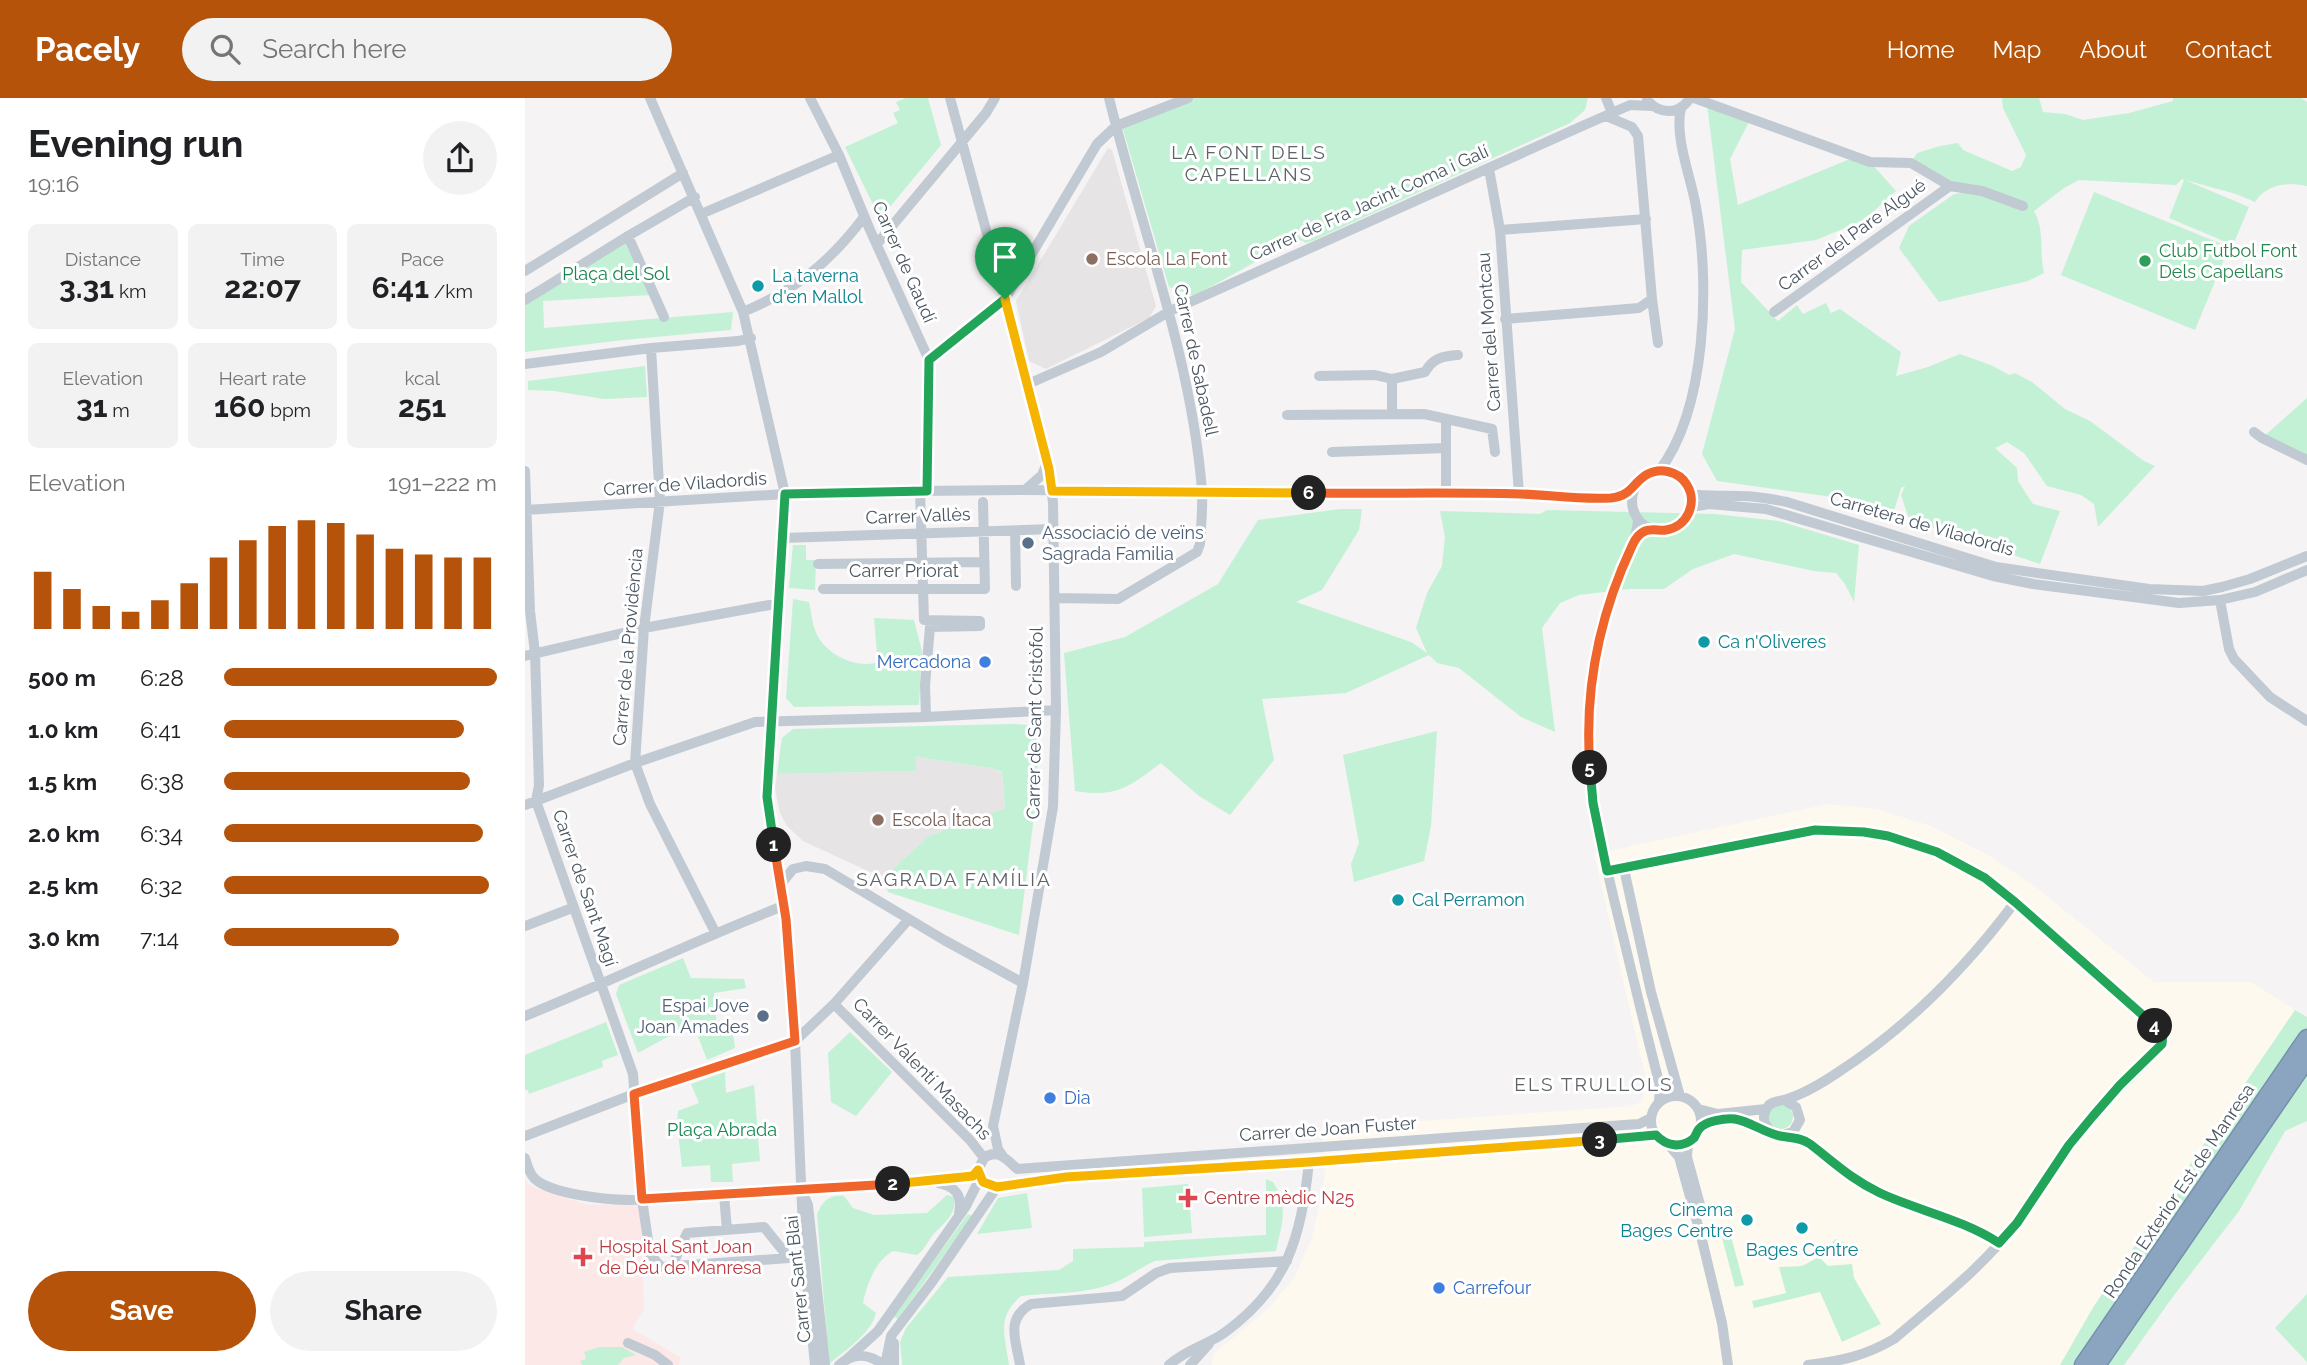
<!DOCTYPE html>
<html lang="en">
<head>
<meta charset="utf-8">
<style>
  :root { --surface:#fff; --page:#f2f2f2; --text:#202124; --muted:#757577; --accent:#b45309 }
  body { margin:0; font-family:Raleway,sans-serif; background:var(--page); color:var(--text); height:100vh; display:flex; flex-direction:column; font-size:26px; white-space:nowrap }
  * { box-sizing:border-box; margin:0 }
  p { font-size:23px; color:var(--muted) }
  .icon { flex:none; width:38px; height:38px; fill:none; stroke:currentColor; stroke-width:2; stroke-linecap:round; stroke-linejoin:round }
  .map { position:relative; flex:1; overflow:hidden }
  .panel { display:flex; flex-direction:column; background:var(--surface); width:525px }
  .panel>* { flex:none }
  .pin { position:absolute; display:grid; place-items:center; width:60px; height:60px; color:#fff; margin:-72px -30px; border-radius:50% 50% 50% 0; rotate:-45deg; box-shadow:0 0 7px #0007 }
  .pin .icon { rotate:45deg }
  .km { position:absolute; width:35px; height:35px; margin:-18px; border-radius:50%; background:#222; color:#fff; font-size:19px; line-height:35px; text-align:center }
  .round { display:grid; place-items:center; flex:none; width:74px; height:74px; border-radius:37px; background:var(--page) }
  .summary { display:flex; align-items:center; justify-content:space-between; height:119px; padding:0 28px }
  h1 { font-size:38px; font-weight:700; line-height:52px }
  .stats { display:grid; grid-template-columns:repeat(3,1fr); gap:10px; height:119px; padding:7px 28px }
  .stats div { display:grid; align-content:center; border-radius:10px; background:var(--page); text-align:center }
  .stats b { font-size:30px; font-weight:700 }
  .stats small { font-size:19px; font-weight:400 }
  .stats p { font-size:19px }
  .chart { height:196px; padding:14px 28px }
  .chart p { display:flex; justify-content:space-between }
  .chart svg { width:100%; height:126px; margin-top:7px; stroke:var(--accent); stroke-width:6 }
  .cta { display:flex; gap:14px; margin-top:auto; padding:14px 28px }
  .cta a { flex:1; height:80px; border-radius:42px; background:var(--accent); color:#fff; font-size:28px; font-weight:700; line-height:80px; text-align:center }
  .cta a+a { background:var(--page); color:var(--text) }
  ul { padding:0 28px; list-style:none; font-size:23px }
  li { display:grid; grid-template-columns:112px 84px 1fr; align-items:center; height:52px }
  li i { height:18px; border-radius:9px; background:var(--accent) }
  header { display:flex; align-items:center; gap:42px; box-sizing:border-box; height:98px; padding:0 35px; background:var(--accent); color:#fff }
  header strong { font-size:33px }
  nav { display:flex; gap:38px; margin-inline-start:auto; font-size:24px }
  .search { width:490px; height:63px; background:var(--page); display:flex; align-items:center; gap:18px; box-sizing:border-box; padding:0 24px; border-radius:38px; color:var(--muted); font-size:26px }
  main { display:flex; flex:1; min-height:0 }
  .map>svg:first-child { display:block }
  .commercial { fill:#fdf9ef }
  .education { fill:#e6e4e5 }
  .medical { fill:#fce8e6 }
  .green { fill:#c3f1d5 }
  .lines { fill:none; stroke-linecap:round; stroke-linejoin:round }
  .highway-casing { stroke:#7690ad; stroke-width:19 }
  .minor { stroke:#c1cad2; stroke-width:10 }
  .highway { stroke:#8ba5c1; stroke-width:16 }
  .split-1-casing { stroke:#fff; stroke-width:14 }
  .split-2-casing { stroke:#fff; stroke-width:14 }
  .split-3-casing { stroke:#fff; stroke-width:14 }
  .split-4-casing { stroke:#fff; stroke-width:14 }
  .split-5-casing { stroke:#fff; stroke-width:14 }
  .split-6-casing { stroke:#fff; stroke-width:14 }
  .split-7-casing { stroke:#fff; stroke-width:14 }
  .split-1 { stroke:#22a559; stroke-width:9 }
  .split-2 { stroke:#f0652b; stroke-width:9 }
  .split-3 { stroke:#f5b400; stroke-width:9 }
  .split-4 { stroke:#22a559; stroke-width:9 }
  .split-5 { stroke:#22a559; stroke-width:9 }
  .split-6 { stroke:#f0652b; stroke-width:9 }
  .split-7 { stroke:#f5b400; stroke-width:9 }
  .education-dot { fill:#8d6e63; stroke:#fff; stroke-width:2.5 }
  .leisure-dot { fill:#2e9e5b; stroke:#fff; stroke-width:2.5 }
  .culture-dot { fill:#0f9aa8; stroke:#fff; stroke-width:2.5 }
  .service-dot { fill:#5c6f8a; stroke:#fff; stroke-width:2.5 }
  .shop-dot { fill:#3f7fe0; stroke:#fff; stroke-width:2.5 }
  .health-dot { fill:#e0444e; stroke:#fff; stroke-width:2.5 }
  .labels { text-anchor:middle; stroke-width:6; stroke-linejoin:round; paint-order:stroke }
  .street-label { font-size:18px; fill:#4a5661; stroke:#fff }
  .leisure-label { font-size:18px; fill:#27864d; stroke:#fff; text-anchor:start }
  .education-label { font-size:18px; fill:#785e54; stroke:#fff; text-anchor:start }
  .park-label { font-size:18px; fill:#17864f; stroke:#fff }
  .culture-label { font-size:18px; fill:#0d838f; stroke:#fff; text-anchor:start }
  .service-label { font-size:18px; fill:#4e5e75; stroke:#fff; text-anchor:start }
  .shop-label { font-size:18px; fill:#366cbe; stroke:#fff; text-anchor:start }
  .health-label { font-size:18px; fill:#be3a42; stroke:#fff; text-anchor:start }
  .neighbourhood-label { font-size:19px; letter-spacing:2px; fill:#5f6368; stroke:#fff }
</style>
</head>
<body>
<header>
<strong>Pacely</strong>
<div class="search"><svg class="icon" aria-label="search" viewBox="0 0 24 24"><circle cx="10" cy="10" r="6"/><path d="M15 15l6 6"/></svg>Search here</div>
<nav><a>Home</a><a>Map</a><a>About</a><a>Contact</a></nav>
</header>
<main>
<section class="panel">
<div class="summary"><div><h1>Evening run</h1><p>19:16</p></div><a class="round"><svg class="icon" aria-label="share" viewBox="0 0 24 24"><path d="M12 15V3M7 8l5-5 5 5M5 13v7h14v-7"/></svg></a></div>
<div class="stats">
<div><p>Distance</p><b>3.31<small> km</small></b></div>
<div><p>Time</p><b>22:07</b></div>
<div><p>Pace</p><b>6:41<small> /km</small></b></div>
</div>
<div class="stats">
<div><p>Elevation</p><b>31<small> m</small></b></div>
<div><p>Heart rate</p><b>160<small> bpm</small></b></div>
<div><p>kcal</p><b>251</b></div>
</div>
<div class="chart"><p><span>Elevation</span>191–222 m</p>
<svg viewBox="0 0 160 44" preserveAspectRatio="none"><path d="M5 44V24M15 44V30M25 44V36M35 44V38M45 44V34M55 44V28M65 44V19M75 44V13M85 44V8M95 44V6M105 44V7M115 44V11M125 44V16M135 44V18M145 44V19M155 44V19"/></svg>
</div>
<ul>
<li><b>500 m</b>6:28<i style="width:100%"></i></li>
<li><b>1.0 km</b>6:41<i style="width:88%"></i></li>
<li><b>1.5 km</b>6:38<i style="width:90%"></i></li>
<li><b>2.0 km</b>6:34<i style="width:95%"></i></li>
<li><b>2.5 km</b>6:32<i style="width:97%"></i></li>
<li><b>3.0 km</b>7:14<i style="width:64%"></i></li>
</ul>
<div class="cta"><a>Save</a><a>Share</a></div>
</section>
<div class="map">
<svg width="1782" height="1267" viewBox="0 0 1782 1267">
  <rect width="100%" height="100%" fill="#f5f3f3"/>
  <path class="commercial" d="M1303 706 1352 711 1406 728 1463 757 1508 787 1629 884H1726L1770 912 1569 1208 1535 1267H687L688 1256 742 1212 769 1180 787 1140 800 1078 797 1030 1106 1008 1116 1004 1122 986 1069 756Z"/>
  <path class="education" d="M583 50 587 52 631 208 624 220 521 271 504 263 491 203Z
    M390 659 466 670 477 675 480 710 404 738 358 780 278 743 262 728 255 715 250 691 252 676 391 673Z"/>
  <path class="medical" d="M0 1078 2 1085 10 1090 63 1107 115 1106 119 1211 107 1231 155 1259 154 1267H0Z"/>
  <path class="green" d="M381 0H403L416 47 355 121 320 49 373 25 368 15 375 12 371 4Z
    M667 0H1063L1060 12 1045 25 787 143 781 145 776 142 768 143 669 198 644 189 597 28Z
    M1477 0H1514L1518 14 1540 16 1558 22 1604 15 1648 3V0H1776L1782 4V88C1763 84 1741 86 1730 104L1711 96 1660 82 1724 109 1708 147 1644 120 1659 82 1657 81 1651 87 1554 82 1539 90 1509 113C1520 132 1514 154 1519 175L1503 183 1414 204 1374 150 1384 128 1429 96 1453 93 1425 88 1386 65 1392 55 1415 48 1433 45 1438 52 1487 73 1496 69 1501 57 1478 10Z
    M1182 6 1226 20 1205 61 1213 107 1330 59 1345 64 1371 93 1339 122 1291 142 1217 152 1216 184 1253 223 1272 207 1278 216 1301 205 1306 215 1315 211 1376 254 1371 278 1403 269 1435 256 1468 268 1484 277 1490 275 1507 284 1540 311 1565 323 1619 363 1630 368 1573 429 1569 406 1556 397 1522 388 1499 355 1482 344 1470 350 1492 370 1493 383 1508 406 1535 413 1515 466 1388 423 1383 418 1376 397 1380 388 1376 390 1367 419 1315 400 1192 383 1177 356 1210 231Z
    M1569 94 1704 149 1670 232 1536 177Z
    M102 143 127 197 18 203 19 230 208 214 206 232 98 242 0 254V206Z
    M120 268 122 299 79 301 29 293 3 292V283Z
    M1782 300V362L1737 340Z
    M815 411H837L834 432 797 492 771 504 886 544 902 555 891 530 902 495 917 468 920 439 915 413 1015 416 1022 412 1190 416 1254 423 1334 447 1329 504 1320 486 1311 475 1289 473 1209 456 1168 471 1139 491H1104L1054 497 1035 505 1017 530 1030 634 996 619 934 570 912 565 904 557 821 595 737 601 749 662 705 717 674 698 636 665C604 689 591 700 550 693L539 555 600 539 693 486 733 422Z
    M268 447H281V462H291L290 492 264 490Z
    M268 501 284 504C286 513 287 524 290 532 298 555 328 570 350 565L352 555 349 520 389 522 397 553 394 607 269 609 261 600Z
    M487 626 505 627 513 634 512 694 494 837 363 794 358 780 404 738 480 710 477 674 466 670 391 659V673L252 676 257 640 268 631Z
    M912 633 906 728 899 763 829 784 826 766 834 745 818 657Z
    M158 860 166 880 219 881 221 890 189 895 192 930 207 931 210 950 182 962 168 925 113 955 91 896 94 887Z
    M1770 912 1782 919V1023L1760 1033 1714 1113 1647 1200 1599 1267H1535L1569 1208Z
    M81 924 93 957 77 963 78 969 4 996 3 992H0V957Z
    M325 934 367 974 331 1018 306 1004 303 955Z
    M200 974 201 995 229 987 235 1063 207 1066 208 1084H186L185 1067 157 1069 152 1026 153 1013 174 1005 166 986Z
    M1244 1019a12 12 0 1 1 24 0a12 12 0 1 1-24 0Z
    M741 1081 748 1084C764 1109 757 1125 751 1153L630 1163C612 1171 597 1184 577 1189 552 1196 522 1195 496 1198 471 1219 480 1238 484 1267H377L375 1244 381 1230 423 1179 534 1172 548 1163V1151L619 1149V1144L741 1137Z
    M663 1086 667 1135 619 1139 617 1090Z
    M502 1095 507 1130 452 1136 473 1100Z
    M422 1097 429 1099C432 1118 418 1125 407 1138 402 1145 399 1152 392 1157L368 1153C350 1163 342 1186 338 1205L351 1215C346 1236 319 1253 304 1266L292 1116C297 1104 304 1096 319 1098L328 1110 349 1117 402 1115Z
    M443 1116 447 1118 373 1221 368 1218Z
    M1195 1132 1207 1142 1219 1187 1210 1189Z
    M1310 1141 1337 1152 1332 1158 1309 1160 1301 1153Z
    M1294 1159 1303 1168 1327 1166 1329 1180 1356 1226 1317 1244 1295 1194 1229 1210 1227 1203 1261 1195 1254 1169 1277 1168Z
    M1782 1196V1264L1750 1230Z
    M74 1249H97L111 1257 99 1260 93 1267H57L55 1263 61 1261 59 1254Z"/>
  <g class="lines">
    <g class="highway-casing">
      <path id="highway" d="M1558 1267 1782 940
        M1572 1267 1782 961"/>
    </g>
    <path class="minor" d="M125 0 218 214 260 396 242 703 261 821 270 943 279 1155 290 1267
      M285 0 314 57 345 132 404 262 402 393
      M425 0 503 286 524 371 528 405 531 612 528 709 498 885 468 1028 473 1051 477 1057
      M1081 0 1087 15
      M1169 0 1345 64 1386 65 1425 88 1457 93 1498 108
      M1122 2C1135 17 1154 17 1165 0
      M1081 18 1107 29 1113 38 1127 201 1133 245
      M964 71 975 132 994 396
      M176 116 314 57
      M975 132 1121 121
      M103 138 139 219
      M352 146 461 15 470 0
      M0 173 158 75
      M0 202 103 138 170 99
      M218 214C271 192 305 164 339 119
      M1249 214 1425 88
      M980 221 1114 210 1127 201
      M126 250 135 403 119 530 110 665 125 706 190 834
      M404 262 480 201 572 46 591 28 663 0
      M0 266 126 250 213 243 226 240
      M794 278 850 277 867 281 900 274C908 260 918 258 933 257
      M867 281V316
      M503 286 576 254 645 213 1055 29 1105 7 1127 8
      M762 317 899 316 967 331 970 354
      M1729 334 1737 340 1782 362
      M807 354 921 350
      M0 373 5 513 10 555 14 687 11 703 108 976 117 1101 125 1156 136 1169 264 1160 279 1155
      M1134 373C1182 311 1185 184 1171 109 1166 79 1149 39 1156 10
      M1107 403a30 30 0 1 1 60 0a30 30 0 1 1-60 0Z
      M500 392 517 377 522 365
      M395 393 399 522 455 523V528L405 529 400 587 401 619
      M921 396V322
      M1166 396C1183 399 1199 397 1217 398 1232 398 1247 401 1262 404L1471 469 1624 491 1678 493 1697 489 1725 481 1782 458
      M1166 409 1184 406 1241 411 1468 478 1508 486 1654 505 1695 502 1730 494 1782 472
      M0 412 260 396 395 393 500 392 994 396 1087 400 1109 391
      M1113 421C1112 447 1092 484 1082 510 1073 533 1069 558 1067 582 1057 674 1076 751 1098 838 1110 888 1122 938 1135 988L1134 1004
      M490 433 491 488
      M258 440 528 431
      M293 466 459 464
      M298 491H460L458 404
      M529 500 593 501 672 454 675 446C676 428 678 410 677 392 666 257 616 131 584 0
      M1695 502 1704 551 1709 561 1745 599 1782 623
      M0 558 119 530 255 505
      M0 707 110 665 230 624 401 619 531 612
      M1099 771 1126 894 1155 998
      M1082 773 1290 732C1414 729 1473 788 1559 865 1584 887 1617 911 1638 936L1637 946C1616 972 1589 993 1567 1019 1540 1052 1519 1089 1493 1123 1458 1169 1412 1204 1369 1241 1340 1258 1316 1263 1283 1267
      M255 787 268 771 281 768 300 771 419 842 498 885
      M0 828 47 810
      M309 906 445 1042 459 1060
      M0 918C87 883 170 842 258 808
      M1126 1023a25 25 0 1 1 50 0a25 25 0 1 1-50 0Z
      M1259 1002 1271 1009 1275 1022 1268 1034 1254 1038C1240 1031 1234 1020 1244 1007 1250 1003 1253 1003 1259 1002 1277 997 1297 985 1312 975 1383 929 1440 871 1490 804
      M1173 1011 1193 1016 1241 1011
      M1126 1020 1114 1026 1099 1027 492 1071C482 1061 472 1050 459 1060L453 1072 458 1084 472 1089 541 1079 784 1064 1131 1037
      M1175 1029C1204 1019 1216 1021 1244 1033
      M1262 1037 1283 1044 1299 1059 1335 1084 1392 1110 1452 1131 1474 1145
      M0 1038 109 996 270 943 309 906 384 821
      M1163 1044 1162 1059 1177 1114
      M1143 1046 1154 1059 1177 1142 1197 1225 1203 1267
      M0 1060C2 1067 4 1075 9 1080 24 1096 83 1102 105 1102L407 1083 448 1078 453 1072
      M413 1085C430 1088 438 1097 434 1115
      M199 1097 202 1132
      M279 1098 283 1107 300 1267
      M147 1168 162 1135 239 1129 264 1160
      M103 1245 130 1257 143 1267
      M322 1261 353 1233 441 1108 455 1080
      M314 1267C328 1255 344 1255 358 1267
      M360 1267 366 1238 407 1184 472 1089
      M369 1267V1245
      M495 1267C491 1242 480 1221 506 1206L597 1198 631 1175 645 1170 762 1163
      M644 1267C660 1252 682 1247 699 1235 763 1189 776 1139 784 1064
      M665 1267 684 1246"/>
    <use href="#highway" class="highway"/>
  </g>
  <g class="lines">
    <g class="split-1-casing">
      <path id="split-1" d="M249 747 242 699 260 396 402 393 404 262 480 201"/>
    </g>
    <g class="split-2-casing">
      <path id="split-2" d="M249 747 261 821 270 943 109 996 117 1101 368 1086"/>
    </g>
    <g class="split-3-casing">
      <path id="split-3" d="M368 1086 448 1078 453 1072 458 1084 472 1089 541 1079 784 1064 1075 1042"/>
    </g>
    <g class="split-4-casing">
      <path id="split-4" d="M1075 1042 1131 1037C1141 1048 1157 1051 1169 1040 1171 1037 1172 1033 1174 1031 1180 1023 1200 1020 1210 1021 1226 1024 1240 1035 1255 1038 1265 1040 1276 1039 1285 1046 1310 1065 1326 1081 1355 1095 1394 1113 1437 1121 1474 1145L1492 1125 1544 1047 1568 1018 1595 987 1637 946 1638 936 1630 928"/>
    </g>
    <g class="split-5-casing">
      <path id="split-5" d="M1065 670 1068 705 1082 773 1290 732 1339 734 1363 738 1412 754 1460 780 1490 804 1630 928"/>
    </g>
    <g class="split-6-casing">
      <path id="split-6" d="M784 395C854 396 925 394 996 396 1025 397 1057 402 1086 400 1106 398 1107 386 1121 377 1135 369 1154 373 1162 387 1173 405 1162 429 1141 432 1134 433 1127 430 1120 433 1113 436 1110 441 1107 448 1074 518 1059 593 1065 670"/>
    </g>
    <g class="split-7-casing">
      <path id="split-7" d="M480 201 524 371 527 393 784 395"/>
    </g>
    <use href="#split-1" class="split-1"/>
    <use href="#split-2" class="split-2"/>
    <use href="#split-3" class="split-3"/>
    <use href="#split-4" class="split-4"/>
    <use href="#split-5" class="split-5"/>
    <use href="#split-6" class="split-6"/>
    <use href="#split-7" class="split-7"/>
  </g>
  <g class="education-dot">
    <circle cx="567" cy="161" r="7"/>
    <circle cx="353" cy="722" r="7"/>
  </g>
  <circle class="leisure-dot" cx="1620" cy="163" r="7"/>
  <g class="culture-dot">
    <circle cx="233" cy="188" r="7"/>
    <circle cx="1179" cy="544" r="7"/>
    <circle cx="873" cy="802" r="7"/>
    <circle cx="1222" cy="1122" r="7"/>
    <circle cx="1277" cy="1130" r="7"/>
  </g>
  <g class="service-dot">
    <circle cx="503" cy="445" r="7"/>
    <circle cx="238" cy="918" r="7"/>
  </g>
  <g class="shop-dot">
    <circle cx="460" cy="564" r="7"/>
    <circle cx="525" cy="1000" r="7"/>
    <circle cx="914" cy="1190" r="7"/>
  </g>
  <g class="health-dot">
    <path d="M659.5 1089.5h7v7h7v7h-7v7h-7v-7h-7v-7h7z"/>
    <path d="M54.5 1148.5h7v7h7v7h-7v7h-7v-7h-7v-7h7z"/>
  </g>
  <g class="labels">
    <g class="street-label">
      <text transform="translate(844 105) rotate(-24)" y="6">Carrer de Fra Jacint Coma i Galí</text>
      <text transform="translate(1327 137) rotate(-36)" y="6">Carrer del Pare Algué</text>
      <text transform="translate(379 164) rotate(66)" y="6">Carrer de Gaudí</text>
      <text transform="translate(964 234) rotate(-94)" y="6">Carrer del Montcau</text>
      <text transform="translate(671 262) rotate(78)" y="6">Carrer de Sabadell</text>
      <text transform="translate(160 386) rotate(-4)" y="6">Carrer de Viladordis</text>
      <text transform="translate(393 418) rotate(-2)" y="6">Carrer Vallès</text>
      <text transform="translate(1397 426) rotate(16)" y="6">Carretera de Viladordis</text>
      <text x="379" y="479">Carrer Priorat</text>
      <text transform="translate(103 549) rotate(-85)" y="6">Carrer de la Providència</text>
      <text transform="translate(510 625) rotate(-89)" y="6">Carrer de Sant Cristòfol</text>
      <text transform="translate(60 790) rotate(71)" y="6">Carrer de Sant Magí</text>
      <text transform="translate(397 971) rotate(46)" y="6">Carrer Valentí Masachs</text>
      <text transform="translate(803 1031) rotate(-4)" y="6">Carrer de Joan Fuster</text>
      <text transform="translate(1654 1093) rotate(-56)" y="6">Ronda Exterior Est de Manresa</text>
      <text transform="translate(273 1181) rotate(-96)" y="6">Carrer Sant Blai</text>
    </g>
    <g class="leisure-label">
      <text x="1634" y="159">Club Futbol Font<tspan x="1634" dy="21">Dels Capellans</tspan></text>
    </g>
    <g class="education-label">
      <text x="581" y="167">Escola La Font</text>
      <text x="367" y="728">Escola Ítaca</text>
    </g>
    <g class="park-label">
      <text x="91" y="182">Plaça del Sol</text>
      <text x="197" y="1038">Plaça Abrada</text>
    </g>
    <g class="culture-label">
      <text x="247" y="184">La taverna<tspan x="247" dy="21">d'en Mallol</tspan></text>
      <text x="1193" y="550">Ca n'Oliveres</text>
      <text x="887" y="808">Cal Perramon</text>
      <text x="1208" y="1118" text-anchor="end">Cinema<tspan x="1208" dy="21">Bages Centre</tspan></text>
      <text x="1277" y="1158" text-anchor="middle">Bages Centre</text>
    </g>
    <g class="service-label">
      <text x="517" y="441">Associació de veïns<tspan x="517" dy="21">Sagrada Familia</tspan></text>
      <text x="224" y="914" text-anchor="end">Espai Jove<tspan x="224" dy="21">Joan Amades</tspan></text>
    </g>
    <g class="shop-label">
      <text x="446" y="570" text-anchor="end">Mercadona</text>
      <text x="539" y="1006">Dia</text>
      <text x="928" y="1196">Carrefour</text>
    </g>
    <g class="health-label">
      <text x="679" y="1106">Centre mèdic N25</text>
      <text x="74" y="1155">Hospital Sant Joan<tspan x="74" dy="21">de Déu de Manresa</tspan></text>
    </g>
    <g class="neighbourhood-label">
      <text x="724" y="61">LA FONT DELS<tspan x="724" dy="22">CAPELLANS</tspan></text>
      <text x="429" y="788">SAGRADA FAMÍLIA</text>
      <text x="1069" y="993">ELS TRULLOLS</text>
    </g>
  </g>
</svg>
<div class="pin" style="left:480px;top:201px;background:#1e9e55"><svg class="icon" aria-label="arrive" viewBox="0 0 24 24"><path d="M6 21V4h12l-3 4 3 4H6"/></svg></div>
<b class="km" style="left:249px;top:747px">1</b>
<b class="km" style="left:368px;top:1086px">2</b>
<b class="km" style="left:1075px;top:1042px">3</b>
<b class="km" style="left:1630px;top:928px">4</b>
<b class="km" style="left:1065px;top:670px">5</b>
<b class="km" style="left:784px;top:395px">6</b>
</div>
</main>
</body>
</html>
